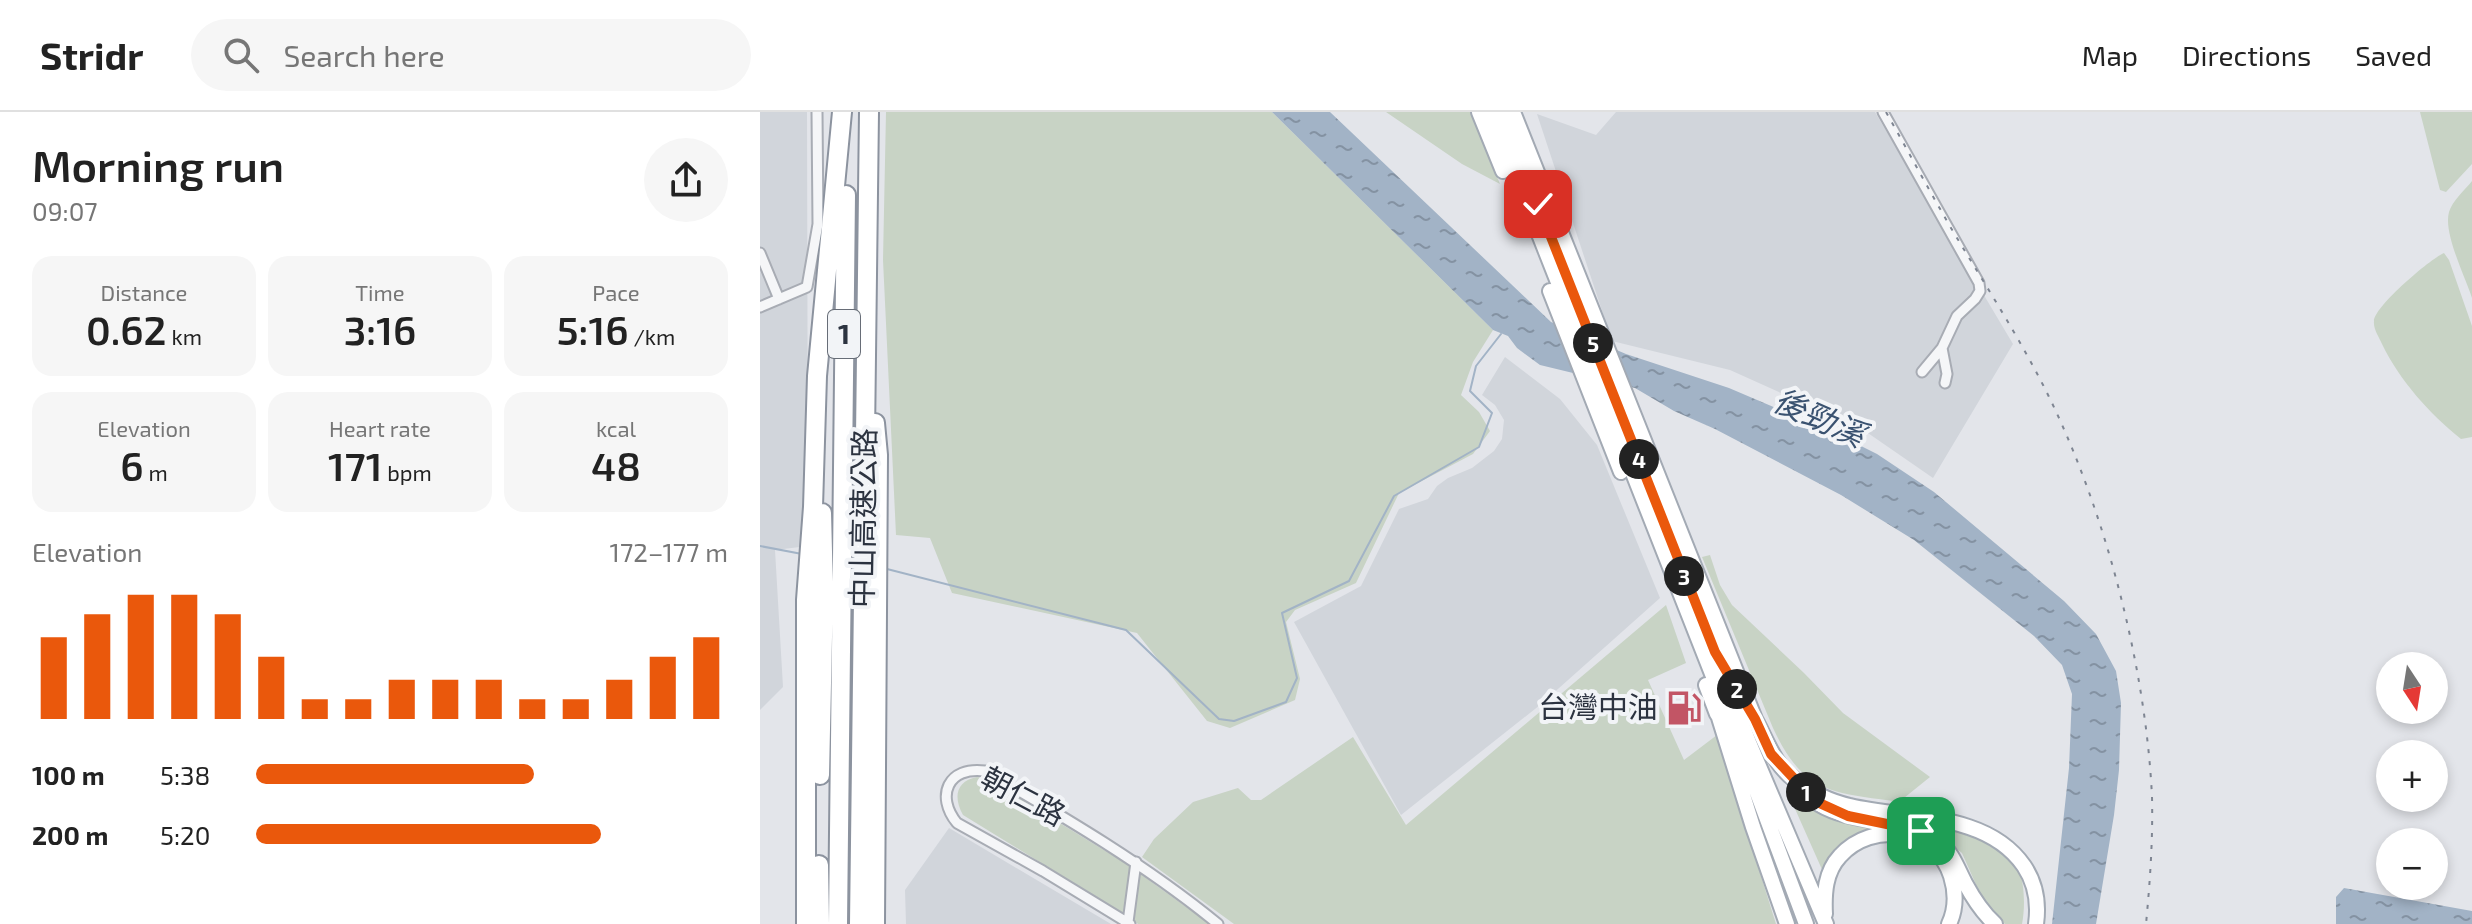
<!DOCTYPE html>
<html lang="en">
<head>
<meta charset="utf-8">
<style>
  :root { --surface:#fff; --page:#f6f6f6; --text:#222; --muted:#767676; --line:#e0e0e0; --accent:#ea580c }
  body { margin:0; font-family:"Exo 2","Noto Sans TC",sans-serif; background:var(--page); color:var(--text); height:100vh; display:flex; flex-direction:column; font-size:30px; white-space:nowrap }
  * { box-sizing:border-box; margin:0 }
  p { font-size:26px; color:var(--muted) }
  .icon { flex:none; width:44px; height:44px; fill:none; stroke:currentColor; stroke-width:2; stroke-linecap:round; stroke-linejoin:round }
  .map { position:relative; flex:1; overflow:hidden }
  .sheet { display:flex; flex-direction:column; background:var(--surface); width:760px }
  .sheet>* { flex:none }
  .needle { width:52px; rotate:168deg }
  .controls { position:absolute; left:1616px; top:540px; display:grid; gap:16px }
  .controls a { display:grid; place-items:center; width:72px; height:72px; border-radius:50%; background:var(--surface); box-shadow:0 4px 12px #0003; font-size:40px }
  .pin { position:absolute; display:grid; place-items:center; width:68px; height:68px; color:#fff; margin:-34px; border-radius:16px; box-shadow:0 4px 12px #0006 }
  .km { position:absolute; width:40px; height:40px; margin:-20px; border-radius:50%; background:#222; color:#fff; font-size:22px; line-height:40px; text-align:center }
  .round { display:grid; place-items:center; flex:none; width:84px; height:84px; border-radius:42px; background:var(--page) }
  .headline { display:flex; align-items:center; justify-content:space-between; height:136px; padding:0 32px }
  h1 { font-size:44px; font-weight:600; line-height:60px }
  .stats { display:grid; grid-template-columns:repeat(3,1fr); gap:12px; height:136px; padding:8px 32px }
  .stats div { display:grid; align-content:center; border-radius:20px; background:var(--page); text-align:center }
  .stats b { font-size:40px; font-weight:600 }
  .stats small { font-size:22px; font-weight:400 }
  .stats p { font-size:22px }
  .chart { height:224px; padding:16px 32px }
  .chart p { display:flex; justify-content:space-between }
  .chart svg { width:100%; height:144px; margin-top:8px; stroke:var(--accent); stroke-width:6 }
  ul { padding:0 32px; list-style:none; font-size:26px }
  li { display:grid; grid-template-columns:128px 96px 1fr; align-items:center; height:60px }
  li i { height:20px; border-radius:10px; background:var(--accent) }
  header { display:flex; align-items:center; gap:48px; box-sizing:border-box; height:112px; padding:0 40px; background:var(--surface); border-bottom:2px solid var(--line) }
  header strong { font-size:38px }
  nav { display:flex; gap:44px; margin-inline-start:auto; font-size:28px }
  .search { width:560px; height:72px; background:var(--page); display:flex; align-items:center; gap:20px; box-sizing:border-box; padding:0 28px; border-radius:44px; color:var(--muted); font-size:30px }
  main { display:flex; flex:1; min-height:0 }
  .map>svg:first-child { display:block }
  .built { fill:#d1d5db }
  .green { fill:#c8d3c5 }
  .water { fill:url(#water-ripples) }
  .lines { fill:none; stroke-linecap:round; stroke-linejoin:round }
  .stream { stroke:#a2b3c6; stroke-width:2 }
  .minor-casing { stroke:#a8acb4; stroke-width:13 }
  .primary-casing { stroke:#a3aab4; stroke-width:18 }
  .motorway-casing { stroke:#8c939f; stroke-width:22 }
  .minor { stroke:#f5f6f8; stroke-width:9 }
  .primary { stroke:#fff; stroke-width:14 }
  .motorway { stroke:#fff; stroke-width:18 }
  .rail { stroke:#7e8592; stroke-width:2; stroke-dasharray:4 8; stroke-linecap:butt }
  .route-casing { stroke:#fff; stroke-width:16 }
  .route { stroke:#ea580c; stroke-width:10 }
  .labels { text-anchor:middle; stroke-width:8; stroke-linejoin:round; paint-order:stroke }
  .shield { fill:#f2f4f7; stroke:#676d77; stroke-width:2 }
  .shield-label { font-size:28px; font-weight:bold; fill:#2c3340 }
  .street-label { font-size:30px; fill:#2c3340; stroke:#f2f4f7 }
  .poi-label { font-size:30px; fill:#2c3340; stroke:#f2f4f7; text-anchor:end }
  .water-label { font-size:32px; font-style:italic; fill:#3a5270; stroke:#f2f4f7 }
</style>
</head>
<body>
<header>
<strong>Stridr</strong>
<div class="search"><svg class="icon" aria-label="search" viewBox="0 0 24 24"><circle cx="10" cy="10" r="6"/><path d="M15 15l6 6"/></svg>Search here</div>
<nav><a>Map</a><a>Directions</a><a>Saved</a></nav>
</header>
<main>
<section class="sheet">
<div class="headline"><div><h1>Morning run</h1><p>09:07</p></div><a class="round"><svg class="icon" aria-label="share" viewBox="0 0 24 24"><path d="M12 15V3M7 8l5-5 5 5M5 13v7h14v-7"/></svg></a></div>
<div class="stats">
<div><p>Distance</p><b>0.62<small> km</small></b></div>
<div><p>Time</p><b>3:16</b></div>
<div><p>Pace</p><b>5:16<small> /km</small></b></div>
</div>
<div class="stats">
<div><p>Elevation</p><b>6<small> m</small></b></div>
<div><p>Heart rate</p><b>171<small> bpm</small></b></div>
<div><p>kcal</p><b>48</b></div>
</div>
<div class="chart"><p><span>Elevation</span>172–177 m</p>
<svg viewBox="0 0 160 44" preserveAspectRatio="none"><path d="M5 44V19M15 44V12M25 44V6M35 44V6M45 44V12M55 44V25M65 44V38M75 44V38M85 44V32M95 44V32M105 44V32M115 44V38M125 44V38M135 44V32M145 44V25M155 44V19"/></svg>
</div>
<ul>
<li><b>100 m</b>5:38<i style="width:59%"></i></li>
<li><b>200 m</b>5:20<i style="width:73%"></i></li>
</ul>
</section>
<div class="map">
<svg width="1712" height="812" viewBox="0 0 1712 812">
  <defs>
    <pattern id="water-ripples" width="26" height="14" patternUnits="userSpaceOnUse" patternTransform="scale(2)"><rect width="26" height="14" fill="#a2b3c6"/><path d="M2 4q2-2 4 0t4 0M15 11q2-2 4 0t4 0" fill="none" stroke="#8492a2"/></pattern>
  </defs>
  <rect width="100%" height="100%" fill="#e3e5ea"/>
  <path class="built" d="M0 0H47L48 434 15 438 23 575 0 598Z
    M856 0H1115L1253 232 1173 366 1105 319 970 258 852 229 777 2 836 23Z
    M745 245 800 287 837 333 900 486 780 593 641 703 534 510 601 474 639 397 668 387 677 374 688 366 712 356 734 339 742 327 744 308 735 293 722 283Z
    M189 716 351 812H146L145 778Z"/>
  <path class="green" d="M126 0H512L733 218 713 250 701 283 719 300 730 319 713 342 639 381 596 471 535 498 526 510 540 567 535 588 470 616 447 609 377 521 192 481 170 426 136 423 123 148Z
    M626 0H711L740 72 702 52Z
    M1660 0H1712V52L1686 80 1680 78Z
    M1712 69V186C1705 164 1683 121 1689 100 1692 89 1705 78 1712 69Z
    M1684 141 1689 148 1712 214V325L1701 327C1669 301 1640 269 1622 232 1619 225 1613 217 1614 209 1614 195 1670 147 1684 141Z
    M950 443 960 473 972 493 1044 561 1083 601 1170 665 1139 690C1073 680 1044 683 1013 616L942 445Z
    M906 493 926 551 888 568 924 648 957 623 1016 812H474L382 745 394 727 433 690 478 676 491 688H501L593 625 646 713Z
    M217 665 228 667 370 754 363 801 203 703C193 685 196 669 217 665Z
    M1035 679 1072 704 1145 719 1114 721 1064 762 1028 681Z
    M1162 710C1191 716 1224 721 1249 741 1265 755 1266 792 1262 812H1245L1225 793 1202 741Z
    M379 761 450 812H378L373 808Z"/>
  <path class="water" d="M512 0H570L791 210 866 242 969 276 1079 323 1117 342 1174 380 1304 489 1336 522 1356 559 1361 591 1359 658 1354 703 1336 812H1292L1309 656 1312 582 1302 553 1274 524 1154 428 1081 383 955 317 914 299 875 276 780 253 757 236 748 224 733 218Z
    M1584 776 1712 799V812H1576V785Z"/>
  <g class="lines">
    <path class="stream" d="M0 434 42 442
      M127 457 366 518 459 607 474 609 526 590 537 566 522 501 589 469 634 384 719 335 732 301 710 279 716 254 741 222"/>
    <g class="minor-casing">
      <path id="minor" d="M1123 0 1219 171 1220 179 1215 187 1197 204 1182 236 1162 260
        M0 141 19 187
        M0 195 47 175 58 112 57 0
        M1182 236 1187 262 1185 271
        M368 810 376 750
        M370 812 283 759 197 711C175 684 188 654 225 659 306 706 386 753 458 812"/>
    </g>
    <g class="primary-casing">
      <path id="primary" d="M719 0 743 59
        M731 0 967 600 1046 812
        M742 0 990 633 1066 812
        M753 0 995 607
        M790 179 861 360
        M946 573 957 602
        M956 596 993 715 1027 812
        M992 602C1006 625 1012 651 1035 668 1050 680 1071 690 1090 694 1147 708 1226 699 1264 754 1276 772 1279 791 1276 812
        M1059 692C1095 714 1144 703 1178 729 1193 741 1197 756 1205 771 1213 786 1223 801 1235 812
        M1065 802C1064 782 1065 760 1080 744 1112 708 1176 717 1191 764 1196 780 1196 797 1189 812"/>
    </g>
    <g class="motorway-casing">
      <path id="motorway" d="M60 663 64 479 62 401
        M59 753 60 812
        M46 812V488L53 395 57 264 82 0
        M78 812 86 83
        M99 812 109 0
        M115 812 118 343 115 311"/>
    </g>
    <use href="#minor" class="minor"/>
    <use href="#primary" class="primary"/>
    <use href="#motorway" class="motorway"/>
    <path class="rail" d="M1126 0C1148 39 1169 78 1191 116 1225 173 1262 229 1291 289 1347 405 1386 557 1392 685 1393 727 1390 770 1386 812"/>
  </g>
  <g class="lines">
    <g class="route-casing">
      <path id="route" d="M778 92 955 540 995 607 1011 642 1055 689 1088 704 1161 719"/>
    </g>
    <use href="#route" class="route"/>
  </g>
  <defs>
    <g id="fuel-bare" transform="scale(2.76)"><path d="M-5.5-6h7V0h2V4h1.3V-2.5L3-4.5l.8-.8L6-3V5H2.5V1h-1V6h-7ZM-4.2-4.7v3.2H.2V-4.7Z" fill="#c25565" stroke="#f2f4f7" stroke-width="2.5" paint-order="stroke"/></g>
  </defs>
  <g fill-rule="evenodd">
    <use href="#fuel-bare" x="924" y="596"/>
  </g>
  <g class="labels">
    <rect class="shield" x="68" y="198" width="32" height="48" rx="6"/>
    <g class="shield-label">
      <text x="84" y="232">1</text>
    </g>
    <g class="street-label">
      <text transform="translate(104 406) rotate(-89)" y="10">中山高速公路</text>
      <text transform="translate(263 685) rotate(28)" y="10">朝仁路</text>
    </g>
    <g class="poi-label">
      <text x="898" y="606">台灣中油</text>
    </g>
    <g class="water-label">
      <text transform="translate(1059 306) rotate(24)" y="11">後勁溪</text>
    </g>
  </g>
</svg>
<div class="controls">
<a><svg class="needle" viewBox="-14 -14 28 28"><path d="M0-13l5 13h-10z" fill="#e53935"/><path d="M0 13l5-13h-10z" fill="#767676"/></svg></a>
<a>+</a>
<a>−</a>
</div>
<div class="pin" style="left:1161px;top:719px;background:#1e9e55"><svg class="icon" aria-label="arrive" viewBox="0 0 24 24"><path d="M6 21V4h12l-3 4 3 4H6"/></svg></div>
<div class="pin" style="left:778px;top:92px;background:#d93025"><svg class="icon" aria-label="check" viewBox="0 0 24 24"><path d="M5 12l5 5 9-10"/></svg></div>
<b class="km" style="left:1046px;top:680px">1</b>
<b class="km" style="left:977px;top:577px">2</b>
<b class="km" style="left:924px;top:464px">3</b>
<b class="km" style="left:879px;top:347px">4</b>
<b class="km" style="left:833px;top:231px">5</b>
</div>
</main>
</body>
</html>
